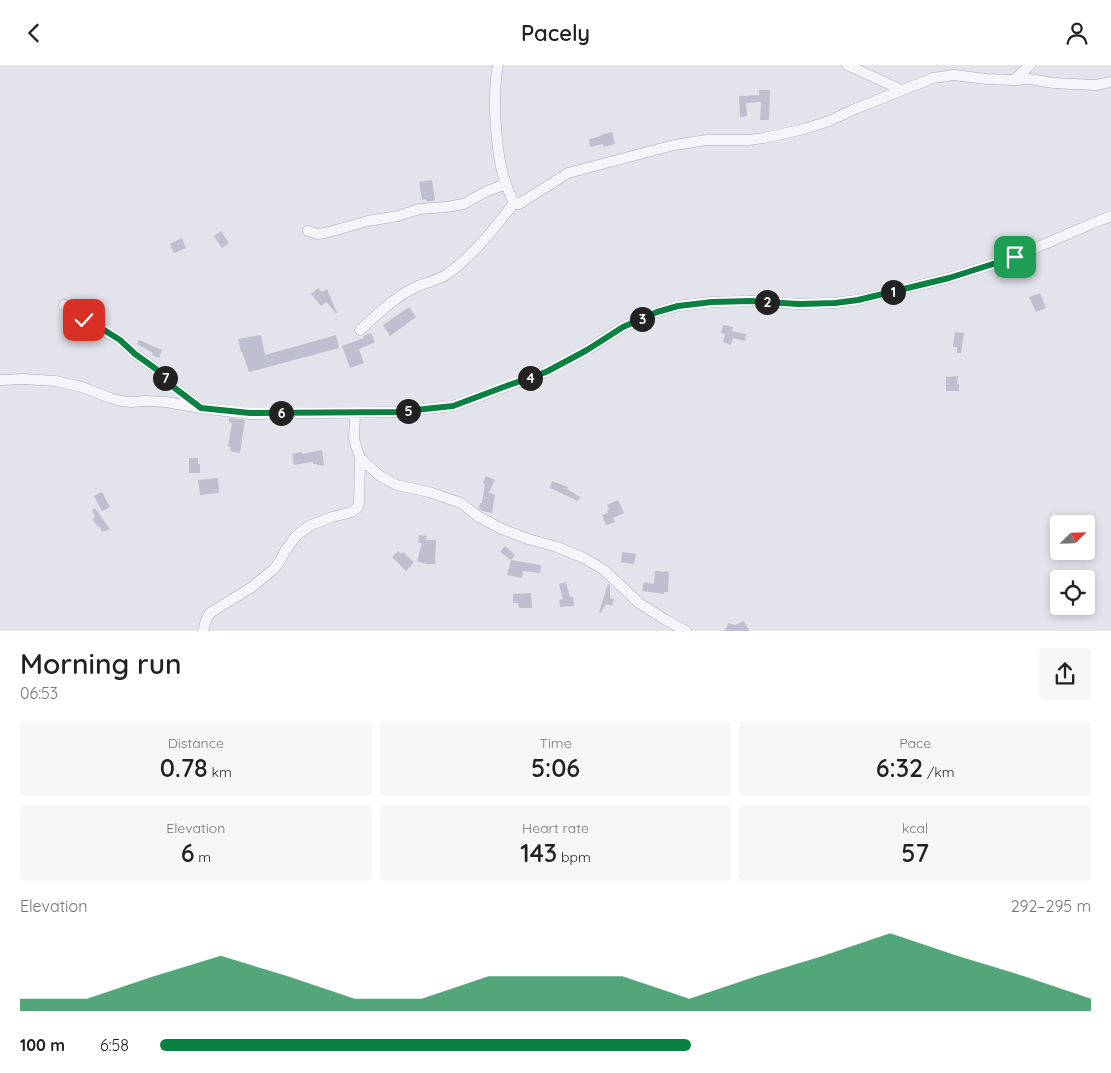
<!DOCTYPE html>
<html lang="en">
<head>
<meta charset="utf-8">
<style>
  :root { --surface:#fff; --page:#f6f6f6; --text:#202124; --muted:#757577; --accent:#0b8043 }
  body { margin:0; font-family:Quicksand,sans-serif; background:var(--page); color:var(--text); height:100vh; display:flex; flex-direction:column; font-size:19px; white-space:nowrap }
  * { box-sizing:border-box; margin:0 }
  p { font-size:16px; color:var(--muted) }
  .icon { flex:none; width:28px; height:28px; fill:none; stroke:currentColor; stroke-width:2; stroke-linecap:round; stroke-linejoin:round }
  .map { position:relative; height:566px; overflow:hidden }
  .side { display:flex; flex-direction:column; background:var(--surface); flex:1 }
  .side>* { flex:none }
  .needle { width:32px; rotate:67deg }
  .controls { position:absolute; left:1050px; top:450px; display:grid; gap:10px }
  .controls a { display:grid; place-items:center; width:45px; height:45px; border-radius:5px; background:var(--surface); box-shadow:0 2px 8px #0003; font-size:25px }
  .pin { position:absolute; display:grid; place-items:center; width:42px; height:42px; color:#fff; margin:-21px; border-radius:10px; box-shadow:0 2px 8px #0006 }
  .km { position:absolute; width:25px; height:25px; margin:-12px; border-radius:50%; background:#222; color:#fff; font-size:14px; line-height:25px; text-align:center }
  .round { display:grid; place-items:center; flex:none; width:52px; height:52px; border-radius:5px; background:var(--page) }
  .headline { display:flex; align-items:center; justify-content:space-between; height:85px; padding:0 20px }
  h1 { font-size:28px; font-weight:600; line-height:38px }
  .stats { display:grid; grid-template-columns:repeat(3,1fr); gap:8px; height:85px; padding:5px 20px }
  .stats div { display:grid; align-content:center; border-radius:5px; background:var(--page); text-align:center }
  .stats b { font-size:25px; font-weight:600 }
  .stats small { font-size:14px; font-weight:400 }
  .stats p { font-size:14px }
  .chart { height:140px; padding:10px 20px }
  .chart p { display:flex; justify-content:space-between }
  .chart svg { width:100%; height:90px; margin-top:5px; fill:var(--accent); opacity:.7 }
  ul { padding:0 20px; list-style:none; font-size:16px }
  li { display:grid; grid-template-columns:80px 60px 1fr; align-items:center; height:38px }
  li i { height:12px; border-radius:6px; background:var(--accent) }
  header { display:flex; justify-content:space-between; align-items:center; height:65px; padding:0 20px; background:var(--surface); font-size:22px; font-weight:600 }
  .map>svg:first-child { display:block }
  .building { fill:#bec0cf }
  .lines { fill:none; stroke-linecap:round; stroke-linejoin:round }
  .minor-casing { stroke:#aaacb9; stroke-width:11 }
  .minor { stroke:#f5f5f9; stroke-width:10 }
  .route-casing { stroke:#fff; stroke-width:10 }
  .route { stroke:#0b8043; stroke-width:6 }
</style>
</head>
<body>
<header><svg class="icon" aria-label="back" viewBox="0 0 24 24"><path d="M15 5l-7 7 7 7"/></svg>Pacely<svg class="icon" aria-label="person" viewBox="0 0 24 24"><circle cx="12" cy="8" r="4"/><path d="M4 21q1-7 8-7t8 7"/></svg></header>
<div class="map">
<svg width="1111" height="566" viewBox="0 0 1111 566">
  <rect width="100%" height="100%" fill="#e2e3eb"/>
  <path class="building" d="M759 25H770L769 55H760L761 37 746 38 747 51 740 52 739 31 759 30Z
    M612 67 615 79 604 82 603 79 590 82 589 74 601 71 600 70Z
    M432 115 435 135 427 137 426 134 422 135 419 117Z
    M221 166 229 178 222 183 214 171Z
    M182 173 186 183 174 188 170 179Z
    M318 223 322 227 327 224 337 248H336L326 237 321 241 311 229Z
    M1040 228 1046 243 1036 247 1029 232Z
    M409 242 416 252 390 271 383 260Z
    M723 260 733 262 732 266 746 269 745 276 733 273 731 280 723 277 725 269 721 268Z
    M955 267 964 268 961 288H957V282H953Z
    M371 268 375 277 359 284 364 298 350 303 342 281 364 273 363 271Z
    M261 270 265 290 336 270 339 283 249 307 242 287H241L238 274Z
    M139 275 162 285 159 293 152 290 153 288 137 279Z
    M958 311 957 319H959V326H946V312Z
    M229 353 245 355 240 388 230 386 231 382 228 381 232 358 229 357Z
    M322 385 324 401 317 400V399H313V397L294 400 292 389 302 387V389Z
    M189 393H198V399H200V408H189Z
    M486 411 495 415 489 428 495 429 492 448 482 446 479 443 480 438H482L485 419 483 418Z
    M218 413 219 428 200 430 198 415Z
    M552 416 568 422 567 424 580 432 578 436 550 423Z
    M102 427 110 442 102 446 94 431Z
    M618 435 624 448 613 453 615 457 606 460 602 450 608 448 607 446 609 444 607 440Z
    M95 443 110 464 102 467 99 461 98 462 92 454 95 452 92 445Z
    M419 470 427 471 426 475H436L435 499H426L417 496 422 478H418Z
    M505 481 515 490 511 495 541 500 540 508 523 506 522 513 507 510 511 495 500 487Z
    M398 486 401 489 403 487 414 497 406 506 392 492Z
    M622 487 636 489 634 499 621 497Z
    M655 506 669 507 668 527H664V529L642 526 644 517 654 519Z
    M566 517 570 532H573L574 541 560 542 559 535 563 534 559 519Z
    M608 519 610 520V533L614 534 612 541 606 539 601 548 599 547Z
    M531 528 532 543H519L518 538H513V529Z
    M744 556 749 566H723L726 564 728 558 735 560Z"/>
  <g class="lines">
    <g class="minor-casing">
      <path id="minor" d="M498 0C494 22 494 40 496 62 498 91 501 112 514 138
        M847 0 902 25
        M1014 15 1030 0
        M308 166 318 169 325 168 368 156 398 151 419 144 446 142 464 139 485 127 506 119
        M64 240 74 249 120 275 135 289 156 304 172 321 198 341
        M360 265C377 250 393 233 414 223 424 218 436 216 446 210 473 191 494 164 514 138L519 139 568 108 674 80 707 75H749L764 73 804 64 829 56 857 43 933 13 954 10 986 14 1014 15 1029 14 1054 18 1072 19 1096 20 1111 17
        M0 315 24 314 55 316 82 322 110 333 121 336 131 337 146 336 166 337 201 343 250 349 396 347 453 341 546 307 587 285 623 262 657 247 679 241 712 237 751 236 799 239 835 238 858 235 949 213 1015 192 1091 159 1111 151
        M355 348 354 374 360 393 380 411 397 420 429 427 461 438 479 452 502 464 528 474 557 482 584 493 604 505 639 538 664 554 686 566
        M203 566 206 555 210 548 252 522 274 504 280 496 285 486 296 471 309 461 332 452 352 447 357 443 359 439 360 393"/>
    </g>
    <use href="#minor" class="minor"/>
  </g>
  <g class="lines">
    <g class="route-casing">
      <path id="route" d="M84 255 104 265 120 275 135 289 156 304 172 321 201 343 250 348 396 347 453 341 509 320 546 307 587 285 623 262 657 247 678 241 712 237 751 236 799 239 835 238 858 235 949 213 1015 192"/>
    </g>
    <use href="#route" class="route"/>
  </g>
</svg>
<div class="controls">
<a><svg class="needle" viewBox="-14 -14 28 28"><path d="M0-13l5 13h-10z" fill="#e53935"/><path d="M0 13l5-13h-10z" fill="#757577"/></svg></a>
<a><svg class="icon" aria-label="locate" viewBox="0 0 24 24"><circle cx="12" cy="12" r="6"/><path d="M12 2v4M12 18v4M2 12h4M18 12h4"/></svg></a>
</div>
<div class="pin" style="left:1015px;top:192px;background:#1e9e55"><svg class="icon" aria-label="arrive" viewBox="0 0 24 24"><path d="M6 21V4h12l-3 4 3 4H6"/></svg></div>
<div class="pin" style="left:84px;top:255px;background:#d93025"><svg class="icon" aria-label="check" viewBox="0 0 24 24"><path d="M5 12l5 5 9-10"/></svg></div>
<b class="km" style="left:893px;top:227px">1</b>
<b class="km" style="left:767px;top:237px">2</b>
<b class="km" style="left:642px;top:254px">3</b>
<b class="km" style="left:530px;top:313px">4</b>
<b class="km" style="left:408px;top:346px">5</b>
<b class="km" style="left:281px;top:348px">6</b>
<b class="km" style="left:165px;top:313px">7</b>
</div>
<section class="side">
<div class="headline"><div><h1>Morning run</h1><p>06:53</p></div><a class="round"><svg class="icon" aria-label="share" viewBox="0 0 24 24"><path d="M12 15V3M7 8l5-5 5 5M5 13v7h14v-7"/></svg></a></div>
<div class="stats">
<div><p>Distance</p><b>0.78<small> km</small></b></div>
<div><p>Time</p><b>5:06</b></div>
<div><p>Pace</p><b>6:32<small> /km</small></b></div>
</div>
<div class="stats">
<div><p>Elevation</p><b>6<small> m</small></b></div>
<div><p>Heart rate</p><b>143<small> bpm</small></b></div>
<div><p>kcal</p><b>57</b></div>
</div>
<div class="chart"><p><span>Elevation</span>292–295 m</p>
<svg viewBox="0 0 160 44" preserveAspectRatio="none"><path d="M0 44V38L10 38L20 27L30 17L40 27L50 38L60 38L70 27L80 27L90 27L100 38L110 27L120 17L130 6L140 17L150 27L160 38V44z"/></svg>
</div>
<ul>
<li><b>100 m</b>6:58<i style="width:57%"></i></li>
</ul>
</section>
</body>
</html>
